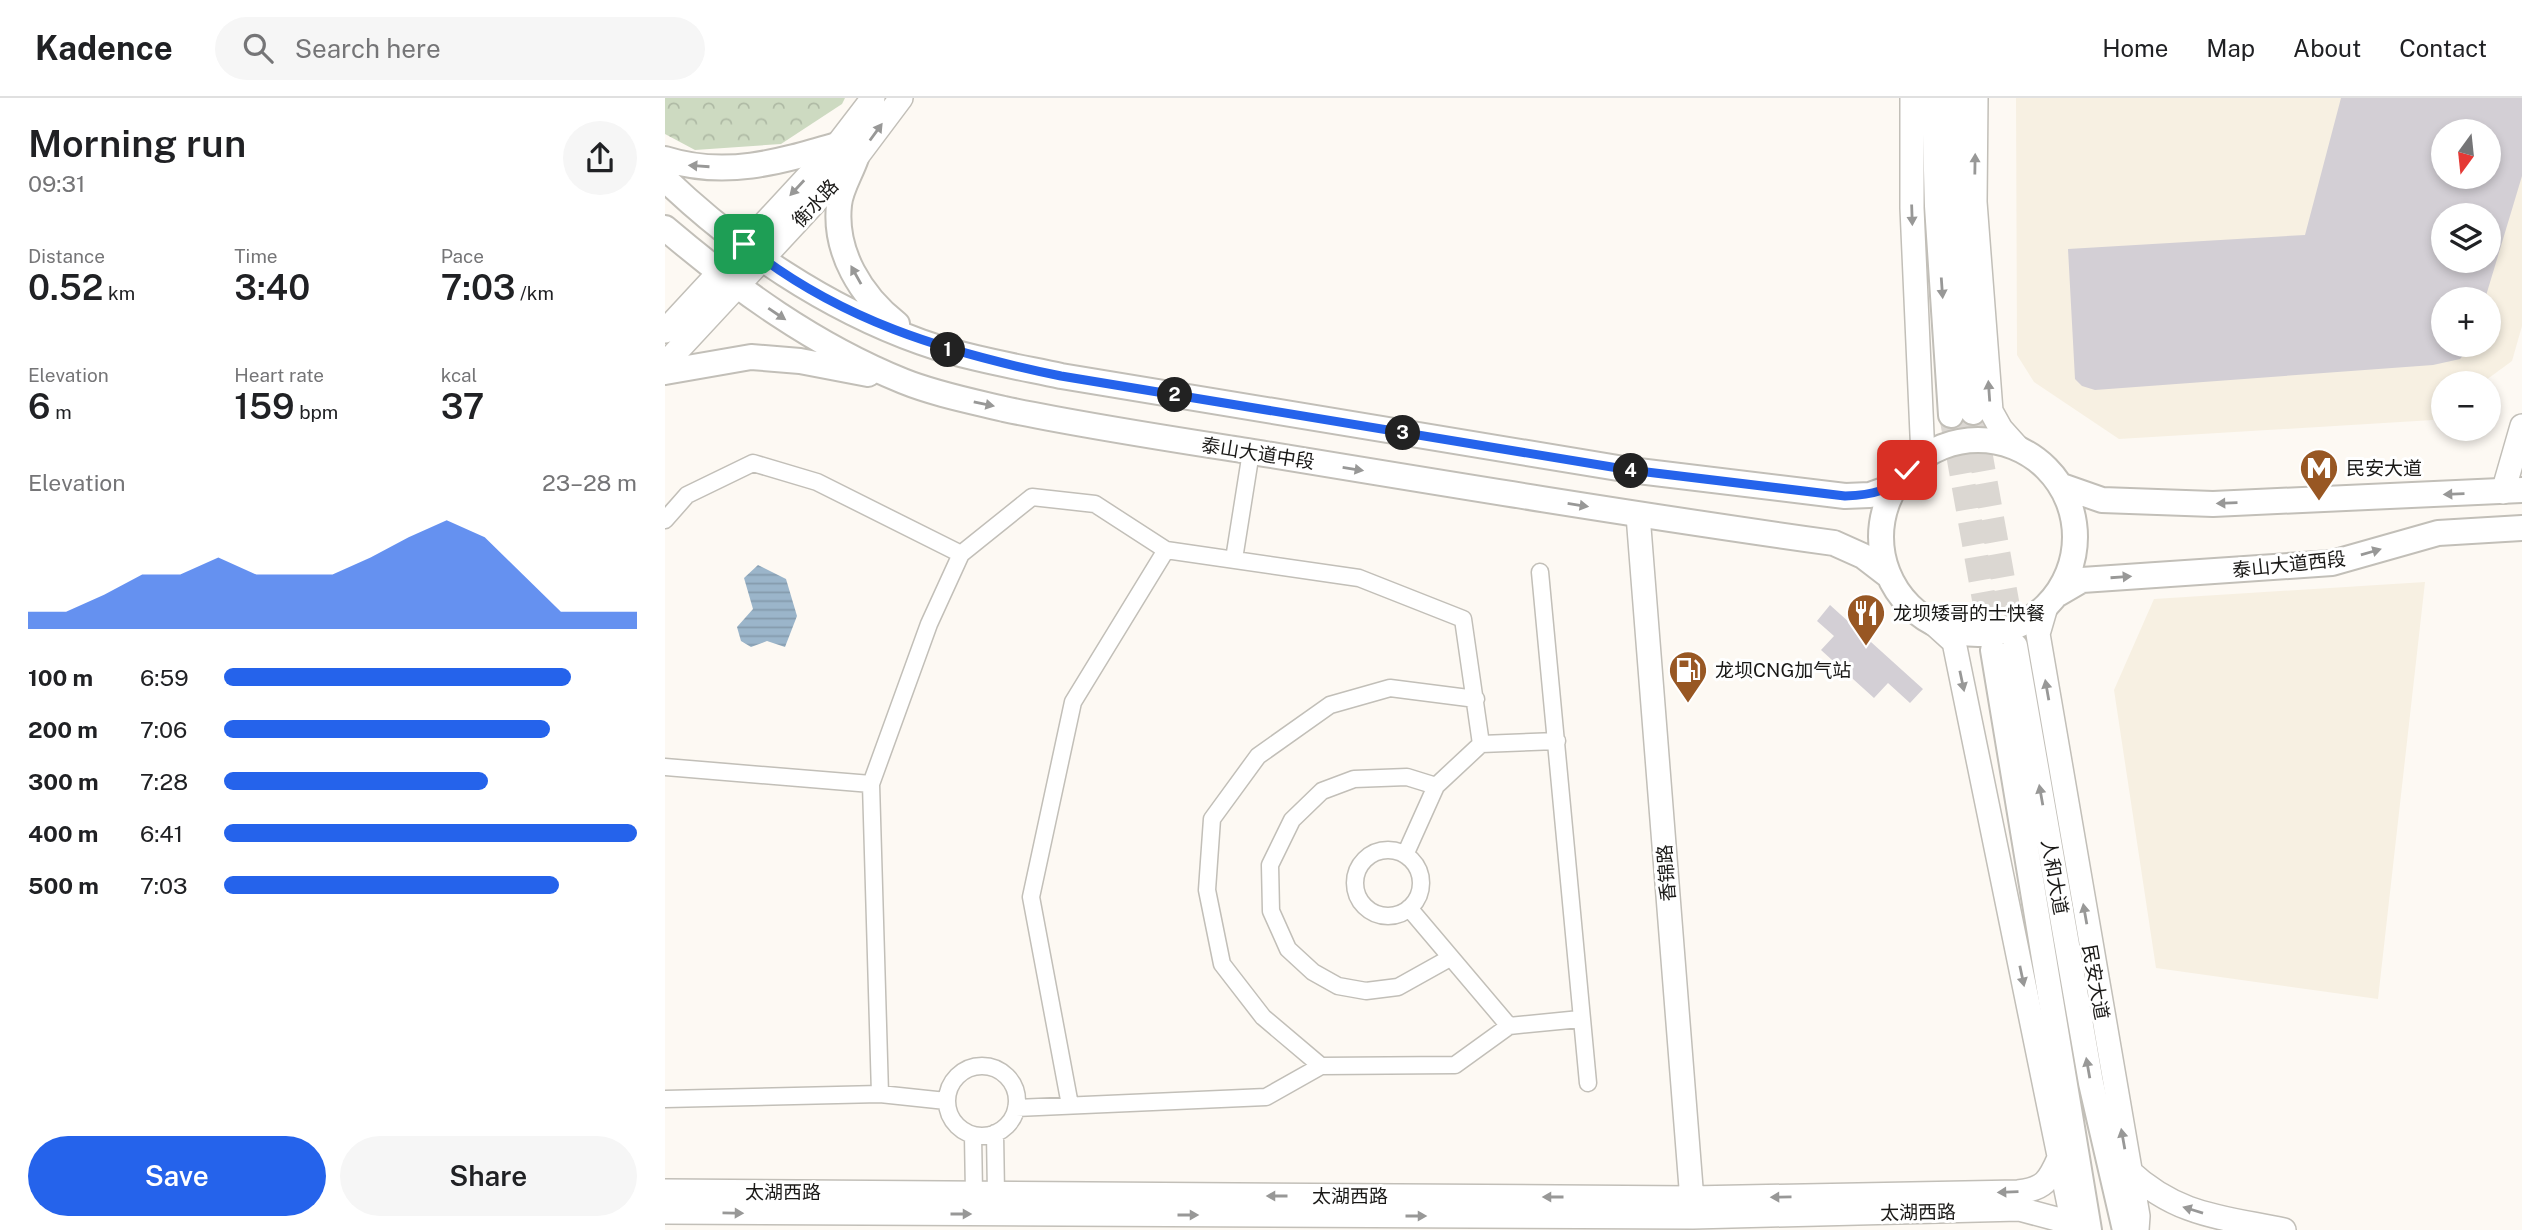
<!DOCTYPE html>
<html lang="en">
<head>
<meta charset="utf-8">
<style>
  :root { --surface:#fff; --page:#f6f6f6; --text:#202124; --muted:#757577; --line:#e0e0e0; --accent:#2563eb }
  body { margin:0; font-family:"Public Sans","Noto Sans SC",sans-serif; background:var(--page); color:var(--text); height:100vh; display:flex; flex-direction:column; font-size:26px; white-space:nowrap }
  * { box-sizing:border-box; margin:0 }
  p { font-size:23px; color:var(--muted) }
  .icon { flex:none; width:38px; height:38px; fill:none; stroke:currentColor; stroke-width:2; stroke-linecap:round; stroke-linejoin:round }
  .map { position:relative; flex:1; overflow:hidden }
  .side { display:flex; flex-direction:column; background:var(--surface); width:665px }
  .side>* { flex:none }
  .needle { width:46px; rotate:195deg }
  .fabs { position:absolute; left:1766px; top:21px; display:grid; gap:14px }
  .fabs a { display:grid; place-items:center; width:70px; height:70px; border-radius:50%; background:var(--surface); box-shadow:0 4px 10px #0003; font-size:35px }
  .pin { position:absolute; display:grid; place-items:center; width:60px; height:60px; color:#fff; margin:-30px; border-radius:14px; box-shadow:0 4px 10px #0006 }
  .km { position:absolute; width:35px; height:35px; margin:-18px; border-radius:50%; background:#222; color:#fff; font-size:19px; line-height:35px; text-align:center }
  .round { display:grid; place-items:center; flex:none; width:74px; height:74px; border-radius:37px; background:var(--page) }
  .headline { display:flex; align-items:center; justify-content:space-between; height:119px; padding:0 28px }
  h1 { font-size:38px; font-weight:600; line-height:52px }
  .stats { display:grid; grid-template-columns:repeat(3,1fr); gap:10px; height:119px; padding:7px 28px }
  .stats div { display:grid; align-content:center }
  .stats b { font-size:35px; font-weight:600 }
  .stats small { font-size:19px; font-weight:400 }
  .stats p { font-size:19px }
  .chart { height:196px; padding:14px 28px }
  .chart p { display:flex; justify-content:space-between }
  .chart svg { width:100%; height:126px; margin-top:7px; fill:var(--accent); opacity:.7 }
  .primary-button { display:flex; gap:14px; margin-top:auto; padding:14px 28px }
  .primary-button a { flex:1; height:80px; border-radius:42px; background:var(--accent); color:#fff; font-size:28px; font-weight:600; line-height:80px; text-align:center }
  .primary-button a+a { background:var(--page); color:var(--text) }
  ul { padding:0 28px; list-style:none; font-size:23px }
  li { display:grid; grid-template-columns:112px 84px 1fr; align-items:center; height:52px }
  li i { height:18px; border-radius:9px; background:var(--accent) }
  header { display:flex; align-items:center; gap:42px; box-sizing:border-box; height:98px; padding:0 35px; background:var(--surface); border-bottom:2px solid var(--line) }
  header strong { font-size:33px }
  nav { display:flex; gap:38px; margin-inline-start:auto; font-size:24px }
  .search { width:490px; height:63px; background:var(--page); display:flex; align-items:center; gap:18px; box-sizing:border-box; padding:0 24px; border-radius:38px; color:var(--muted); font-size:26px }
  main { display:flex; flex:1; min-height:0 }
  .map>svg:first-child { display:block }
  .built { fill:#f7f0e2; fill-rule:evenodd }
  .park { fill:url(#park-crowns) }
  .water { fill:url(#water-rules) }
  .building { fill:#d3cfd5; fill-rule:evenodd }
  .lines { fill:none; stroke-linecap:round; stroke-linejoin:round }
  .primary-tunnel { stroke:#dbd7d2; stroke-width:24; stroke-dasharray:24 12; stroke-linecap:butt }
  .street-casing { stroke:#c2bfb8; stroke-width:19 }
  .secondary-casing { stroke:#c2bfb8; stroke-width:26 }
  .primary-casing { stroke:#c2bfb8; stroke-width:28 }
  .street { stroke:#fff; stroke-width:16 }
  .secondary { stroke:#fff; stroke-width:23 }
  .primary { stroke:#fff; stroke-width:24 }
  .oneway { fill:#989897 }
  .route-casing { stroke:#fff; stroke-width:14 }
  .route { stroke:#2563eb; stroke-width:9 }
  .labels { text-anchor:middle; stroke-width:6; stroke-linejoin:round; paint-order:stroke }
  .street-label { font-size:19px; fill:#1a1917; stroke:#fff }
  .poi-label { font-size:19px; fill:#1a1917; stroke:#fff; text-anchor:start }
</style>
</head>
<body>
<header>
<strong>Kadence</strong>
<div class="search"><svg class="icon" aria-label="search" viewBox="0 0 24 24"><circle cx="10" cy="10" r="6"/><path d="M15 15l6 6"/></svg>Search here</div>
<nav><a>Home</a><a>Map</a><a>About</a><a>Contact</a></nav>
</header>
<main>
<section class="side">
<div class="headline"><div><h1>Morning run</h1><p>09:31</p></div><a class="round"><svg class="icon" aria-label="share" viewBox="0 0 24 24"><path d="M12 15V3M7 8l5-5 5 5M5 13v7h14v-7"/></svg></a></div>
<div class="stats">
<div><p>Distance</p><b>0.52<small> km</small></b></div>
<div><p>Time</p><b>3:40</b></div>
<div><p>Pace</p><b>7:03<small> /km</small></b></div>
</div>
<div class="stats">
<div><p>Elevation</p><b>6<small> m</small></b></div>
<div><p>Heart rate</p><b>159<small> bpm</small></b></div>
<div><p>kcal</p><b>37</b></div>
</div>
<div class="chart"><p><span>Elevation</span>23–28 m</p>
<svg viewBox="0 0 160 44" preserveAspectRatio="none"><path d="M0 44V38L10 38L20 32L30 25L40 25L50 19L60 25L70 25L80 25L90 19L100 12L110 6L120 12L130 25L140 38L150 38L160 38V44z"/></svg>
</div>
<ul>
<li><b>100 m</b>6:59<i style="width:84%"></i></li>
<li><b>200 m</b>7:06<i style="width:79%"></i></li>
<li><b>300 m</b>7:28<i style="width:64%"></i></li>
<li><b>400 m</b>6:41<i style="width:100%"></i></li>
<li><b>500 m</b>7:03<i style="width:81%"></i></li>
</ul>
<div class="primary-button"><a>Save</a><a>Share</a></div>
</section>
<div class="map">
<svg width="1857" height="1132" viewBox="0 0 1857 1132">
  <defs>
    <pattern id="park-crowns" width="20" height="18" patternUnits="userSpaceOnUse" patternTransform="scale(1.75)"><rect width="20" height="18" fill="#cddac1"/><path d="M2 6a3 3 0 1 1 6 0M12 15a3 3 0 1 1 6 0" fill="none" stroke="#afbaa5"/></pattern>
    <pattern id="water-rules" width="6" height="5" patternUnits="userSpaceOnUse" patternTransform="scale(1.75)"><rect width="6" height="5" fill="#9bb5ca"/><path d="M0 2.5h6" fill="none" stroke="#859bad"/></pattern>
  </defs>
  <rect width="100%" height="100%" fill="#fdf9f3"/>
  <path class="built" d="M1351 0H1857V228L1847 263 1817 285H1778V315L1768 322 1454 341 1369 284 1352 257ZM1778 33H1824V79H1778ZM1778 117H1824V163H1778ZM1778 201H1824V247H1778Z
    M1760 484 1713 901 1491 870 1449 592 1489 501Z"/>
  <path class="park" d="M0 0H180L177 6 116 46 30 52 0 36Z"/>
  <path class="water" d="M93 467 121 481 132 518 120 549 102 543 86 549 76 543 72 529 88 511 79 480Z"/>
  <path class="building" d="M1676 0H1857V78L1820 201H1778V247H1807L1795 261 1768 267 1430 292 1417 288 1410 281 1403 151 1640 137ZM1778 33H1824V79H1778ZM1778 117H1824V163H1778Z
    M1165 507 1258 591 1245 605 1223 585 1209 600 1156 552 1169 538 1152 523Z"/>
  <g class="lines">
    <path class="primary-tunnel" d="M1308 314 1350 548
      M1286 317 1328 552"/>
    <g class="street-casing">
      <path id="street" d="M0 422 22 397 88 365 152 384 296 456
        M569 461 586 354
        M875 474 923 985
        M816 646 892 643
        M0 669 206 686 215 996
        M206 686 264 526 296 456 367 399 430 406 501 452 694 480 798 521 816 646 771 688 740 757
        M771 688 742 679 689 681 657 693 627 722 605 767 606 813 623 851 648 874 673 888 701 893 733 889 785 860
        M690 785a33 33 0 1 1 66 0a33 33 0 1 1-66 0Z
        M744 810 844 928
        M656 968 598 919 557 866 542 792 547 721 593 658 665 607 725 590 811 601
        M282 1003a35 35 0 1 1 70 0a35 35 0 1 1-70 0Z
        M0 1001 215 996 281 1003
        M405 1007 366 799 408 604 501 452
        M351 1010 601 999 656 968 790 967 844 928 915 921
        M330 1035 331 1096
        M308 1037 309 1095"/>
    </g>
    <g class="secondary-casing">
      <path id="secondary" d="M1247 0V110L1258 359
        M1311 0 1310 104 1326 313 1336 331 1354 351
        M0 233 172 47 208 0
        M0 266 191 60 236 0
        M1838 394 1857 328
        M973 417 1028 1115
        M1380 512 1373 536 1473 1118 1472 1132
        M1268 525 1289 544 1409 1131
        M1463 1072C1512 1118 1556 1119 1619 1132
        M0 1093 1026 1100 1353 1094C1379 1091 1384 1083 1394 1060
        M0 1114 1028 1119 1354 1111 1392 1121 1410 1132"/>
    </g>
    <g class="primary-casing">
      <path id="primary" d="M1269 0 1272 108 1286 317
        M1290 0V109L1308 314
        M191 60C186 75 175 92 174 107 169 154 196 198 232 226
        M0 61C60 80 114 64 172 47
        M0 81C72 150 161 210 256 244 301 260 349 268 396 278L965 372 1180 398 1205 397 1230 388
        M0 130C72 191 149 247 238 283 270 296 306 303 339 311 415 327 493 339 570 351 770 384 969 417 1169 445L1198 458 1224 478
        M0 274 86 259 135 263 203 276
        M1216 439a97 97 0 1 1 194 0a97 97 0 1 1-194 0Z
        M1397 388 1437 402 1548 406 1857 392
        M1393 496 1417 482 1667 465 1773 435 1857 430
        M1350 548 1426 985 1460 1132
        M1328 552 1424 1132"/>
    </g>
    <use href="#street" class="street"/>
    <use href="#secondary" class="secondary"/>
    <use href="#primary" class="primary"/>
  </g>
  <defs><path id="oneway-solid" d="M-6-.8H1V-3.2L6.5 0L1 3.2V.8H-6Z" transform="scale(1.75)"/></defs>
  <g class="oneway">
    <use href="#oneway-solid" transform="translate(211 34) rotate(-54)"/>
    <use href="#oneway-solid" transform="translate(1310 66) rotate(-89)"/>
    <use href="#oneway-solid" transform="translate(34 68) rotate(-176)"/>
    <use href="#oneway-solid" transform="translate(132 90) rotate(133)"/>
    <use href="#oneway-solid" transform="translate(1247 117) rotate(88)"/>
    <use href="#oneway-solid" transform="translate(191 177) rotate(-119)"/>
    <use href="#oneway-solid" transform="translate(1277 190) rotate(86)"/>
    <use href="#oneway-solid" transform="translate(112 216) rotate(34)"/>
    <use href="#oneway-solid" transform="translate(1324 293) rotate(-94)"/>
    <use href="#oneway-solid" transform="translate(319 306) rotate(12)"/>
    <use href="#oneway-solid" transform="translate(688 371) rotate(9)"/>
    <use href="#oneway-solid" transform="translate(1789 396) rotate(178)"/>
    <use href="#oneway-solid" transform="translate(1562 405) rotate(178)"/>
    <use href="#oneway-solid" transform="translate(913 407) rotate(9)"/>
    <use href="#oneway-solid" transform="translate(1706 454) rotate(-16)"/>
    <use href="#oneway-solid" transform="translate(1456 479) rotate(-4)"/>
    <use href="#oneway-solid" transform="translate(1297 583) rotate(78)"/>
    <use href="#oneway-solid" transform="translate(1382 592) rotate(-100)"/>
    <use href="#oneway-solid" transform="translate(1376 697) rotate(-100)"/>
    <use href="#oneway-solid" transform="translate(1420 816) rotate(-100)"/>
    <use href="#oneway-solid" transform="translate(1357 878) rotate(78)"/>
    <use href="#oneway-solid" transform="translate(1423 970) rotate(-100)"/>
    <use href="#oneway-solid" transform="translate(1458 1041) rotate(-100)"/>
    <use href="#oneway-solid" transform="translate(1343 1094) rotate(178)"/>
    <use href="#oneway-solid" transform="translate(612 1098) rotate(-180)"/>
    <use href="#oneway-solid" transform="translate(888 1099) rotate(-180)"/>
    <use href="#oneway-solid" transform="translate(1116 1099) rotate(179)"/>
    <use href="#oneway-solid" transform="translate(1528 1112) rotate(-163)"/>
    <use href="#oneway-solid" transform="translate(68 1115) rotate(1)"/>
    <use href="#oneway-solid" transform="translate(296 1116)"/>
    <use href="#oneway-solid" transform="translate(523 1117)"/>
    <use href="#oneway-solid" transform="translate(751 1118)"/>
  </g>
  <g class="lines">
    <g class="route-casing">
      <path id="route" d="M79 146C173 222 280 254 396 278L965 372 1180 398C1207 397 1225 394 1242 372"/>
    </g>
    <use href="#route" class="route"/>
  </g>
  <defs>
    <g id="metro-pin" transform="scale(2.0125)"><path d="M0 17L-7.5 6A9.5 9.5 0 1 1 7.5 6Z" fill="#985723" stroke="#fff"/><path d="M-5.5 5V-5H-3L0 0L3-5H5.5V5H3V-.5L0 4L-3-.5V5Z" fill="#fff"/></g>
    <g id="restaurant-pin" transform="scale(2.0125)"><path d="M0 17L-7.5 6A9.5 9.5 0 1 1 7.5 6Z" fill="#985723" stroke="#fff"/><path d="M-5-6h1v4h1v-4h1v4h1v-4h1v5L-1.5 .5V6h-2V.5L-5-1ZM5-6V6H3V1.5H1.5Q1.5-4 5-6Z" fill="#fff"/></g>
    <g id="fuel-pin" transform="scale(2.0125)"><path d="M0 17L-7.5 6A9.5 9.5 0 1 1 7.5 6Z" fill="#985723" stroke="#fff"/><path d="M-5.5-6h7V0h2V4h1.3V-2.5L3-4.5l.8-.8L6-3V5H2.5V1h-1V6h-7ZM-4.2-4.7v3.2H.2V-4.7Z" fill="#fff"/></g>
  </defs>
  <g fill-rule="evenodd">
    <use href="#metro-pin" x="1654" y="370"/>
    <use href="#restaurant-pin" x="1201" y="515"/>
    <use href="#fuel-pin" x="1023" y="572"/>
  </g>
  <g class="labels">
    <g class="street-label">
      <text transform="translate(150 105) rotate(-47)" y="7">衡水路</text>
      <text transform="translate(593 355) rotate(9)" y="7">泰山大道中段</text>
      <text transform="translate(1624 466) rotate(-6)" y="7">泰山大道西段</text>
      <text transform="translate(1001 775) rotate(-94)" y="7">香锦路</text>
      <text transform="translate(1390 779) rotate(80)" y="7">人和大道</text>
      <text transform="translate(1431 884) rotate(80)" y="7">民安大道</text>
      <text x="118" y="1101">太湖西路</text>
      <text x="685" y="1105">太湖西路</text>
      <text transform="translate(1253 1114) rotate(-1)" y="7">太湖西路</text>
    </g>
    <g class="poi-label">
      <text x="1681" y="377">民安大道</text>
      <text x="1228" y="522">龙坝矮哥的士快餐</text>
      <text x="1050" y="579">龙坝CNG加气站</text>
    </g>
  </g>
</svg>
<div class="fabs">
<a><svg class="needle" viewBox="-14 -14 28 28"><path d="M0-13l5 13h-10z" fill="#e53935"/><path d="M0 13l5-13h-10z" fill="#757577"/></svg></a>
<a><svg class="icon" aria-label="layers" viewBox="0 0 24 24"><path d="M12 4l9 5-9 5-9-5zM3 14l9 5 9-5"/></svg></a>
<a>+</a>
<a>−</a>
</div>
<div class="pin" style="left:79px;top:146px;background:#1e9e55"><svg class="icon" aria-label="arrive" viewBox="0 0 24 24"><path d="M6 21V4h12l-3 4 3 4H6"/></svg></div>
<div class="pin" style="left:1242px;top:372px;background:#d93025"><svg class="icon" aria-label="check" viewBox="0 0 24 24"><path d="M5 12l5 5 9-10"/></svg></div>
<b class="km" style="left:283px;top:252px">1</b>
<b class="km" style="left:510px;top:297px">2</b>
<b class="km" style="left:738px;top:335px">3</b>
<b class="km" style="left:966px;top:373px">4</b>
</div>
</main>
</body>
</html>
